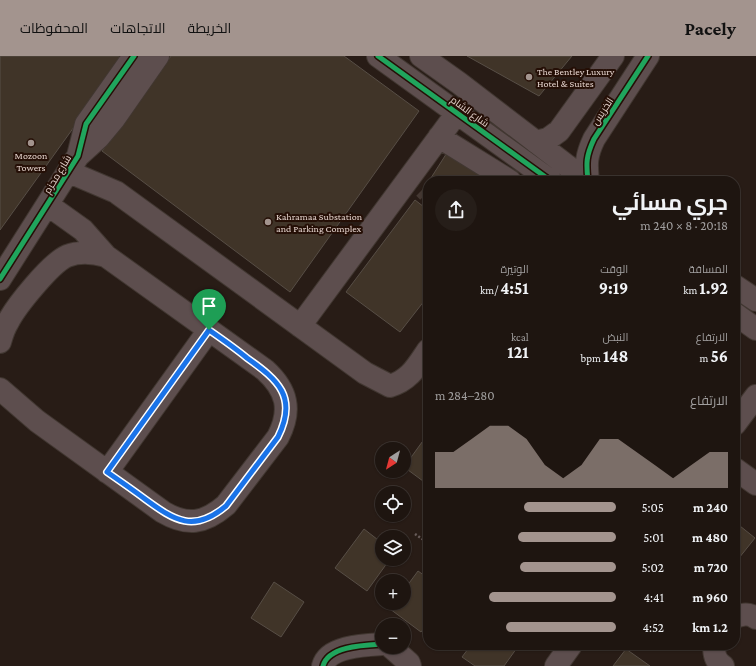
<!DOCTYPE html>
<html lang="ar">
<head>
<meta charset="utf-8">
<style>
  :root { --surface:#1e1510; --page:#261e19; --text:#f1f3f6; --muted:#a19f9f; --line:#3c3430; --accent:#a3948e }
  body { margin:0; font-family:"Crimson Pro",Cairo,serif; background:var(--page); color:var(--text); direction:rtl; height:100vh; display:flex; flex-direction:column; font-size:15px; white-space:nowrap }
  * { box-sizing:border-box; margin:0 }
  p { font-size:13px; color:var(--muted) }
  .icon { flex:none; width:22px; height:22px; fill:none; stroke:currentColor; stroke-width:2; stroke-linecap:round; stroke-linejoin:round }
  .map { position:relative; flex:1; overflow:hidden; direction:ltr }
  .panel { position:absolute; left:423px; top:120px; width:317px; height:474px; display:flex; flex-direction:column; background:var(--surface); border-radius:16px; box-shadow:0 1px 3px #0004,0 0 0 1px var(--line); direction:rtl }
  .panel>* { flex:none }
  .needle { width:26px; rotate:216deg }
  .tools { position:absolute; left:375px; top:386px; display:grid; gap:8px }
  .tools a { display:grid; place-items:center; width:36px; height:36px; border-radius:50%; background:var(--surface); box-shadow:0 1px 3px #0004,0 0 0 1px var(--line); font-size:20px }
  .pin { position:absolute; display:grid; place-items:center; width:34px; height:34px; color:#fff; margin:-41px -17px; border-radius:50% 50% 50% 0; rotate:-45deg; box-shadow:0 0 4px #0007 }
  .pin .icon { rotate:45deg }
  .round { display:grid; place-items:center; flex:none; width:42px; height:42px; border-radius:21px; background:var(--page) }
  .headline { display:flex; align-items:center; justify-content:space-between; height:68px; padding:0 12px }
  h1 { font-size:22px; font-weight:700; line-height:30px }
  .stats { display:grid; grid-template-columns:repeat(3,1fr); gap:6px; height:68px; padding:4px 12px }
  .stats div { display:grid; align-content:center }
  .stats b { font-size:17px; font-weight:700 }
  .stats small { font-size:11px; font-weight:400 }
  .stats p { font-size:11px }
  .chart { height:112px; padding:8px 12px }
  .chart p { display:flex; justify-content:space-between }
  .chart svg { width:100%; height:72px; margin-top:4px; fill:var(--accent); opacity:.7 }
  ul { padding:0 12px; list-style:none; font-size:13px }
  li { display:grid; grid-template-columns:64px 48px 1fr; align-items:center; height:30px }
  li i { height:10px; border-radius:5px; background:var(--accent) }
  header { display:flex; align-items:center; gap:24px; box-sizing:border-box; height:56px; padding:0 20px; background:var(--accent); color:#111 }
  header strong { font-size:19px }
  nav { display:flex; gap:22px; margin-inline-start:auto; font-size:14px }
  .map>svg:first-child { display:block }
  .building { fill:#403428; stroke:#574e46 }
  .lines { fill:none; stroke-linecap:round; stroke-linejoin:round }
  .minor-tunnel { stroke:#443832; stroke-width:22; stroke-dasharray:22 11; stroke-linecap:butt }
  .minor-casing { stroke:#413731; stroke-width:24 }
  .path { stroke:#685c5a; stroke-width:2.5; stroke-dasharray:2 2; stroke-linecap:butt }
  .minor { stroke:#5d4e4e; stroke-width:22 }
  .cycleway-casing { stroke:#250f06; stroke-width:8 }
  .cycleway { stroke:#20a55d; stroke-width:5 }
  .route-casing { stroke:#fff; stroke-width:8 }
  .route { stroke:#1a73e8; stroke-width:5 }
  .poi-dot { fill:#a3948e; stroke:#250f06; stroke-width:1.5 }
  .labels { text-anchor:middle; stroke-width:4; stroke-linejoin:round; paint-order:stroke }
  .poi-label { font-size:10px; fill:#e5d4ce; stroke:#250f06; text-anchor:start }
  .street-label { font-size:10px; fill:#e5d4ce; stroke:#250f06 }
</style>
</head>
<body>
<header>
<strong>Pacely</strong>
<nav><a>الخريطة</a><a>الاتجاهات</a><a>المحفوظات</a></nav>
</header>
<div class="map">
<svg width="756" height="610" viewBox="0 0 756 610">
  <rect width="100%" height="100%" fill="#281c16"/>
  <path class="building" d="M0 0H125L0 174Z
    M171 0H344L419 55 290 236 102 95Z
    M467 0H572L539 40Z
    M450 92 498 125H429Z
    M428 126V144L420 138Z
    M415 144 428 154V240L400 276 346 236Z
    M425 382 428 385V426L427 428 404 411Z
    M735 466 755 482 735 507Z
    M364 473 382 487V503H390L367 535 335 512Z
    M418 515 428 522V567L421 576 390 553 395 547H404V534Z
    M274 526 304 546 281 581 251 562Z
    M471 589H519L504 610H475L462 601Z
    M626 593 650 610H613Z"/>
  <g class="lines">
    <path class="minor-tunnel" d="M424 132 428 136"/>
    <g class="minor-casing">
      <path id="minor" d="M378 0 551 125
        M421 0 459 27 587 125
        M439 81 510 125
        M536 86 548 83 559 75 613 0
        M78 100 99 81 114 63 158 0
        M69 116 116 136 365 317 390 330C410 324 417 310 428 294
        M588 125C586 107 586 100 594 83L648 0
        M0 223 78 100 86 68 134 0
        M735 230 756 244
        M735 258 756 273
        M300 270 457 57
        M0 286C2 279 4 272 8 266 16 250 51 207 67 200 80 195 92 196 106 200
        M0 333 37 365 163 456C187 470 204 468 226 449L278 381C292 354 287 334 265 314L106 200 83 174 48 149
        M735 368 756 340
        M735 413 756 428
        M107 416 209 274
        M735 561C743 558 749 557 756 562
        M714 589C714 598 715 605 723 610
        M391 591 409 607 410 610
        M323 610C328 590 365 589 382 588
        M556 610 571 589"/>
    </g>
    <path class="path" d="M415 478 428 487"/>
    <use href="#minor" class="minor"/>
    <g class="cycleway-casing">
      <path id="cycleway" d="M378 0 551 125
        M588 125C586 107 586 100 594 83L648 0
        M0 223 78 100 86 68 134 0
        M323 610C328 590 365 589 382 588"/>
    </g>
    <use href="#cycleway" class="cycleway"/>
  </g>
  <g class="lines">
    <g class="route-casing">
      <path id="route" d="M209 274C222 283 235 292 247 302 278 324 298 341 278 381L226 450C194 477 175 465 145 443 133 434 120 425 107 416Z"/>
    </g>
    <use href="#route" class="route"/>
  </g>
  <g class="poi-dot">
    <circle cx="529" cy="21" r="4"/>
    <circle cx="31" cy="87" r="4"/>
    <circle cx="268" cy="166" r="4"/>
  </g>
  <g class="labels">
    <g class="poi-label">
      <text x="537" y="19">The Bentley Luxury<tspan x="537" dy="12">Hotel &amp; Suites</tspan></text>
      <text x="31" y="103" text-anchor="middle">Mozoon<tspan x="31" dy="12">Towers</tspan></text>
      <text x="276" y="164">Kahramaa Substation<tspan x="276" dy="12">and Parking Complex</tspan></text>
    </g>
    <g class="street-label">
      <text transform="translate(470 55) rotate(36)" y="4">شارع الشام</text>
      <text transform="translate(602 55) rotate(-57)" y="4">الخريس</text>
      <text transform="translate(57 118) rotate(-59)" y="4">شارع محزم</text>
    </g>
  </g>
</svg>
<div class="tools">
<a><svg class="needle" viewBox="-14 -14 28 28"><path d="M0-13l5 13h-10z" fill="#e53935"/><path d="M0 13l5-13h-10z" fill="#a19f9f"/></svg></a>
<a><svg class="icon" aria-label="locate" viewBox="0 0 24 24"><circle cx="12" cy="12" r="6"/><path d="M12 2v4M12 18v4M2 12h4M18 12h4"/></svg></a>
<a><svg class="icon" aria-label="layers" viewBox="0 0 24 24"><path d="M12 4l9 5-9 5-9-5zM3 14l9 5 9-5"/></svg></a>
<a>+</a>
<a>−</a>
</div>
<div class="pin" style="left:209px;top:274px;background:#1e9e55"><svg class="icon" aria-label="arrive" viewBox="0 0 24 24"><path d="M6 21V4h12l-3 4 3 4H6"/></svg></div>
<section class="panel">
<div class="headline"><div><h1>جري مسائي</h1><p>20:18 · 8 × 240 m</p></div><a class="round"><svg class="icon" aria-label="share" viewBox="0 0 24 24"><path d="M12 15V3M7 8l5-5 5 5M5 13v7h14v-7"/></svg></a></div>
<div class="stats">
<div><p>المسافة</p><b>1.92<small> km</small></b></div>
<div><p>الوقت</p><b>9:19</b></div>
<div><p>الوتيرة</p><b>4:51<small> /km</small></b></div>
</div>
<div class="stats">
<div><p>الارتفاع</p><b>56<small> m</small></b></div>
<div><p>النبض</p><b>148<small> bpm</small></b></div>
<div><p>kcal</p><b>121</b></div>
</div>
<div class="chart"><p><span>الارتفاع</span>280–284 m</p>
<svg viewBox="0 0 160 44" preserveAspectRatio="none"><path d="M0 44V22L10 22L20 14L30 6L40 6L50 14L60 30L70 38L80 30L90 14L100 14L110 22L120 30L130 38L140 30L150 22L160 22V44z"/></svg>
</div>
<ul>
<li><b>240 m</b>5:05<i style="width:51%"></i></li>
<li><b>480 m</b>5:01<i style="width:54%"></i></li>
<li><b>720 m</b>5:02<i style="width:53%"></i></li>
<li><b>960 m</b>4:41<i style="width:70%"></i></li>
<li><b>1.2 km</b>4:52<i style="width:61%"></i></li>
</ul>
</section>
</div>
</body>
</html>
